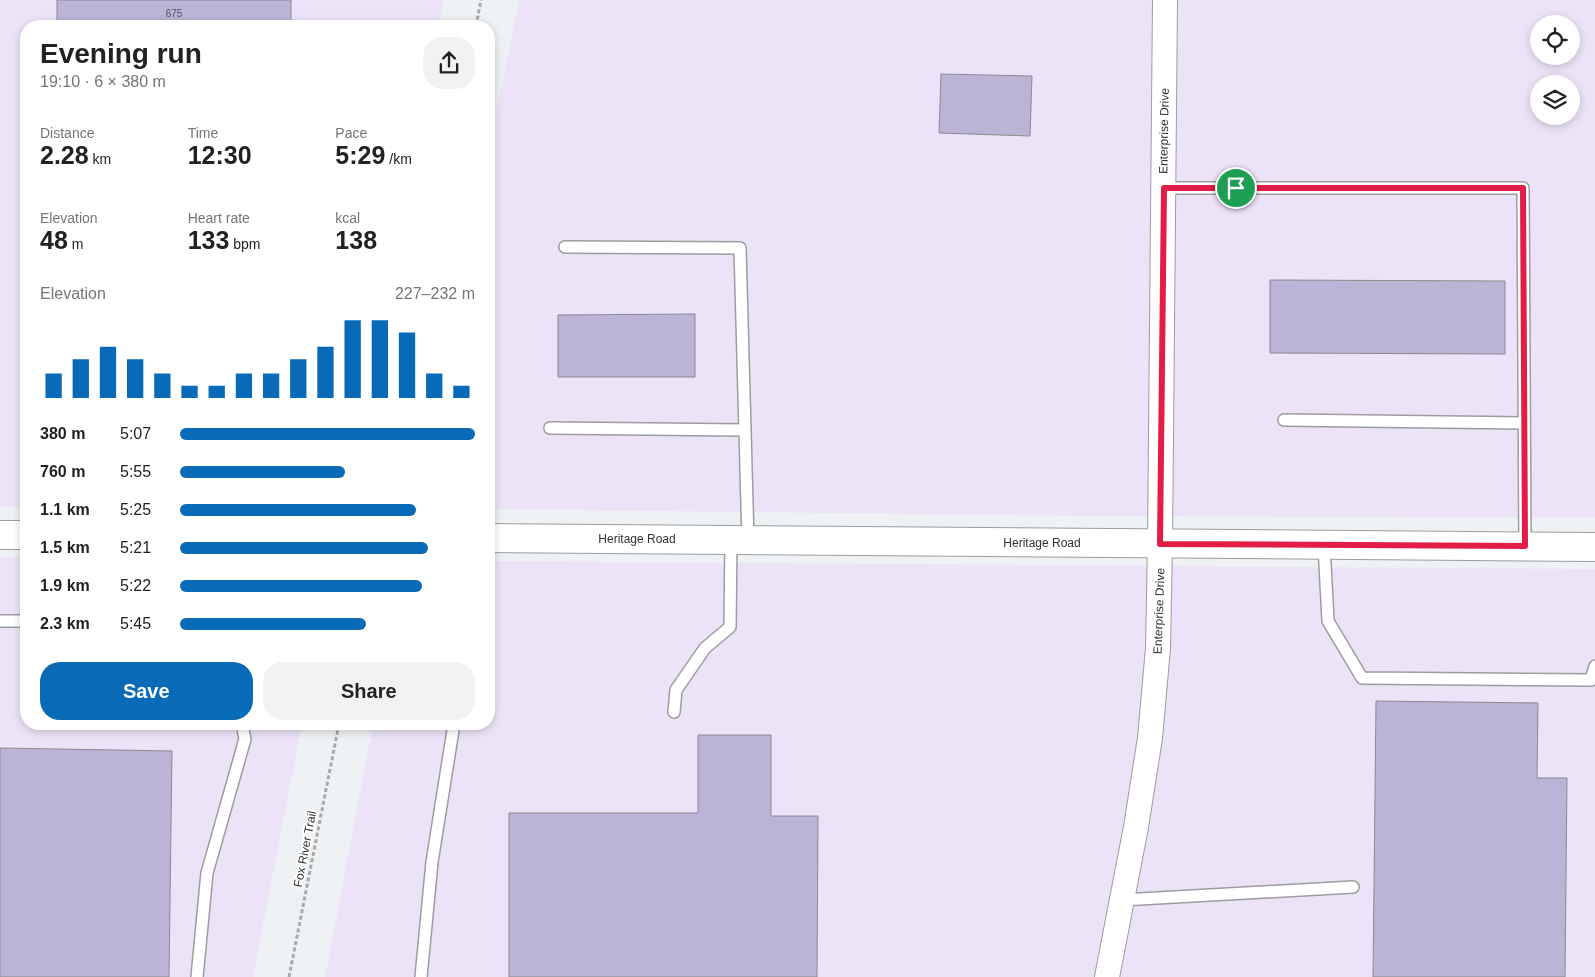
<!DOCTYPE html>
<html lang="en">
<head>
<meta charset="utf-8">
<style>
  :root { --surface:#fff; --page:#f2f2f2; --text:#222; --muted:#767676; --accent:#096bb7 }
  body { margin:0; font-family:Arial,sans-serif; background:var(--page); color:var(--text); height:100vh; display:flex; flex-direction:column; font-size:19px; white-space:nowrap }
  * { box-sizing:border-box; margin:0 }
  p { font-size:16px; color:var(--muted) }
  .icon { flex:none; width:28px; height:28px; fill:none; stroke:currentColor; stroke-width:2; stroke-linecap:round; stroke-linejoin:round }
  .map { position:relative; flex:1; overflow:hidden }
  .panel { position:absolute; left:20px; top:20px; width:475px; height:710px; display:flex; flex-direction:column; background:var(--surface); border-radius:20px; box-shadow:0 2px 8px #0003 }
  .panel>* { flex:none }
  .buttons { position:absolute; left:1530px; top:15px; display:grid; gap:10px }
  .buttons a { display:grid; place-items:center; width:50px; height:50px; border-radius:50%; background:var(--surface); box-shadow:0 2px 8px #0003; font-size:25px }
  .pin { position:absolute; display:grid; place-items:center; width:42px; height:42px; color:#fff; margin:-21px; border:2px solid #fff; border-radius:50%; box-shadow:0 1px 5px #0007 }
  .round { display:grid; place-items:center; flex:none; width:52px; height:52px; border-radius:20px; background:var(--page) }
  .head { display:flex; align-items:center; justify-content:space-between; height:85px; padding:0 20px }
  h1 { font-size:28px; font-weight:800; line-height:38px }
  .stats { display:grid; grid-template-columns:repeat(3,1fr); gap:8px; height:85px; padding:5px 20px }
  .stats div { display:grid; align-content:center }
  .stats b { font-size:25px; font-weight:800 }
  .stats small { font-size:14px; font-weight:400 }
  .stats p { font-size:14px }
  .chart { height:140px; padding:10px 20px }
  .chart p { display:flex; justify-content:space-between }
  .chart svg { width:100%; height:90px; margin-top:5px; stroke:var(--accent); stroke-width:6 }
  .action { display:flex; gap:10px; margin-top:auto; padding:10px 20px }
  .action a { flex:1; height:58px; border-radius:20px; background:var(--accent); color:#fff; font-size:20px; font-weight:800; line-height:58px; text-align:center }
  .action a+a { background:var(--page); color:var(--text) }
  ul { padding:0 20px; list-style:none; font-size:16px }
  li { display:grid; grid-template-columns:80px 60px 1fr; align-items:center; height:38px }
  li i { height:12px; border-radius:6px; background:var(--accent) }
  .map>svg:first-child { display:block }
  .industrial { fill:#ece3f8; fill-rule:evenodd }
  .building { fill:#bbb4d7; stroke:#8a8a8d }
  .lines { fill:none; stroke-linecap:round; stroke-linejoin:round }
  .lane-casing { stroke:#9b9d9f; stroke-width:14 }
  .street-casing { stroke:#9b9d9f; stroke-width:26 }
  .secondary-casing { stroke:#9b9d9f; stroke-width:30 }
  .path { stroke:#a7a9ab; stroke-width:3; stroke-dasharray:4 2.5; stroke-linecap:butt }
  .lane { stroke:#fff; stroke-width:11 }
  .street { stroke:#fff; stroke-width:24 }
  .secondary { stroke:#fff; stroke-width:28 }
  .route-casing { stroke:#fff; stroke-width:10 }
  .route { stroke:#e11d48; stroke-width:6 }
  .labels { text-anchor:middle; stroke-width:4; stroke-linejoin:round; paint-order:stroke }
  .number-label { font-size:10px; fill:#53525b }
  .street-label { font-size:12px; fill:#303132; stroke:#fff }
</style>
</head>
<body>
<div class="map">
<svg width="1595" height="977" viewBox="0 0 1595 977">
  <rect width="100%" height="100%" fill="#eff2f4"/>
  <path class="industrial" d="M0 0H444L439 26H26V507H0Z
    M519 0H1595V518L1088 516 489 509V149ZM1539 24H1571V56H1539ZM1539 84H1571V116H1539Z
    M0 557 26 558V724H302L253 977H0Z
    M489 561 1595 569V977H325L373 724H489Z"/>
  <path class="building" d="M57 0H291V26H57Z
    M941 74 1032 76 1030 136 939 133Z
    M1270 280 1505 281V354L1270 353Z
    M695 314V377H558V315Z
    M1376 701 1538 703 1537 778H1567L1565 977H1373Z
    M698 735H771V816H818L817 977H509V813H698Z
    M0 748 172 751 169 977H0Z"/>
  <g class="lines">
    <g class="lane-casing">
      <path id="lane" d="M1163 188H1523L1525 546
        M565 247 740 248 748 541
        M1284 420 1524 423
        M550 428 745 430
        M1324 545 1328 621 1362 678 1591 680 1595 666
        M0 621H26
        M674 712 676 690 705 648 730 627 731 540
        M1122 900 1353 887
        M197 977 207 873 245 739 242 724
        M421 977 432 862 454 724"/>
    </g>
    <g class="street-casing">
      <path id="street" d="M1107 977 1136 827 1150 738 1158 648 1160 544 1165 0"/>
    </g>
    <g class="secondary-casing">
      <path id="secondary" d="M0 535H26
        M489 538 1595 547"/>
    </g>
    <path class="path" d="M476 26 481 0
      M289 977 339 724"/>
    <use href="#lane" class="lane"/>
    <use href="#street" class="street"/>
    <use href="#secondary" class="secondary"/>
  </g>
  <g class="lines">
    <g class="route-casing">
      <path id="route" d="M1164 188H1523L1525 546 1160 544Z"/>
    </g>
    <use href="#route" class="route"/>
  </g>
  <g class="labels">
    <g class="number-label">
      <text x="174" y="17">675</text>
    </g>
    <g class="street-label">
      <text transform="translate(1164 131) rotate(-89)" y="4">Enterprise Drive</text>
      <text x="637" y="543">Heritage Road</text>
      <text x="1042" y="547">Heritage Road</text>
      <text transform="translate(1159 611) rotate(-88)" y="4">Enterprise Drive</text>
      <text transform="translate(305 849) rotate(-79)" y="4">Fox River Trail</text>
    </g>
  </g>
</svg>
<div class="buttons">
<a><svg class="icon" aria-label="locate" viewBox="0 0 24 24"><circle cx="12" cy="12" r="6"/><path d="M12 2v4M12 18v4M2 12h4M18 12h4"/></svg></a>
<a><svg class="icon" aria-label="layers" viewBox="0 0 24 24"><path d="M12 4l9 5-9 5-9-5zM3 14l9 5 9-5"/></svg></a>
</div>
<div class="pin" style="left:1236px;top:188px;background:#1e9e55"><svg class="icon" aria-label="arrive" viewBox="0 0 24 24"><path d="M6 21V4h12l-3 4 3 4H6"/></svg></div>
<section class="panel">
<div class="head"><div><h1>Evening run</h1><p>19:10 · 6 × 380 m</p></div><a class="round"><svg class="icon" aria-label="share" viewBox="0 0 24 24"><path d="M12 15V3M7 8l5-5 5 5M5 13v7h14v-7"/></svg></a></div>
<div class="stats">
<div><p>Distance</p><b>2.28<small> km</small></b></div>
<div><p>Time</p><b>12:30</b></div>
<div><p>Pace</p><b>5:29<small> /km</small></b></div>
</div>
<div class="stats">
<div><p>Elevation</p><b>48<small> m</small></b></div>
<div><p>Heart rate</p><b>133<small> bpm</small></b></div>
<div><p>kcal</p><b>138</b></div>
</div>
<div class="chart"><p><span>Elevation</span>227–232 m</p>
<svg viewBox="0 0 160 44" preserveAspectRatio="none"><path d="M5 44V32M15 44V25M25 44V19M35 44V25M45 44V32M55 44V38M65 44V38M75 44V32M85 44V32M95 44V25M105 44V19M115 44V6M125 44V6M135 44V12M145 44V32M155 44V38"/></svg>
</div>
<ul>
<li><b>380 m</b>5:07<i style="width:100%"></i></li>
<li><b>760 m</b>5:55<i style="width:56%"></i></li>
<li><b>1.1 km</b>5:25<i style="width:80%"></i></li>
<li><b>1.5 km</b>5:21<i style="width:84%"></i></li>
<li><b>1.9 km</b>5:22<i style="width:82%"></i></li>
<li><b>2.3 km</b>5:45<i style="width:63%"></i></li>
</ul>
<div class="action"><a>Save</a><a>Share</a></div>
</section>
</div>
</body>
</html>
